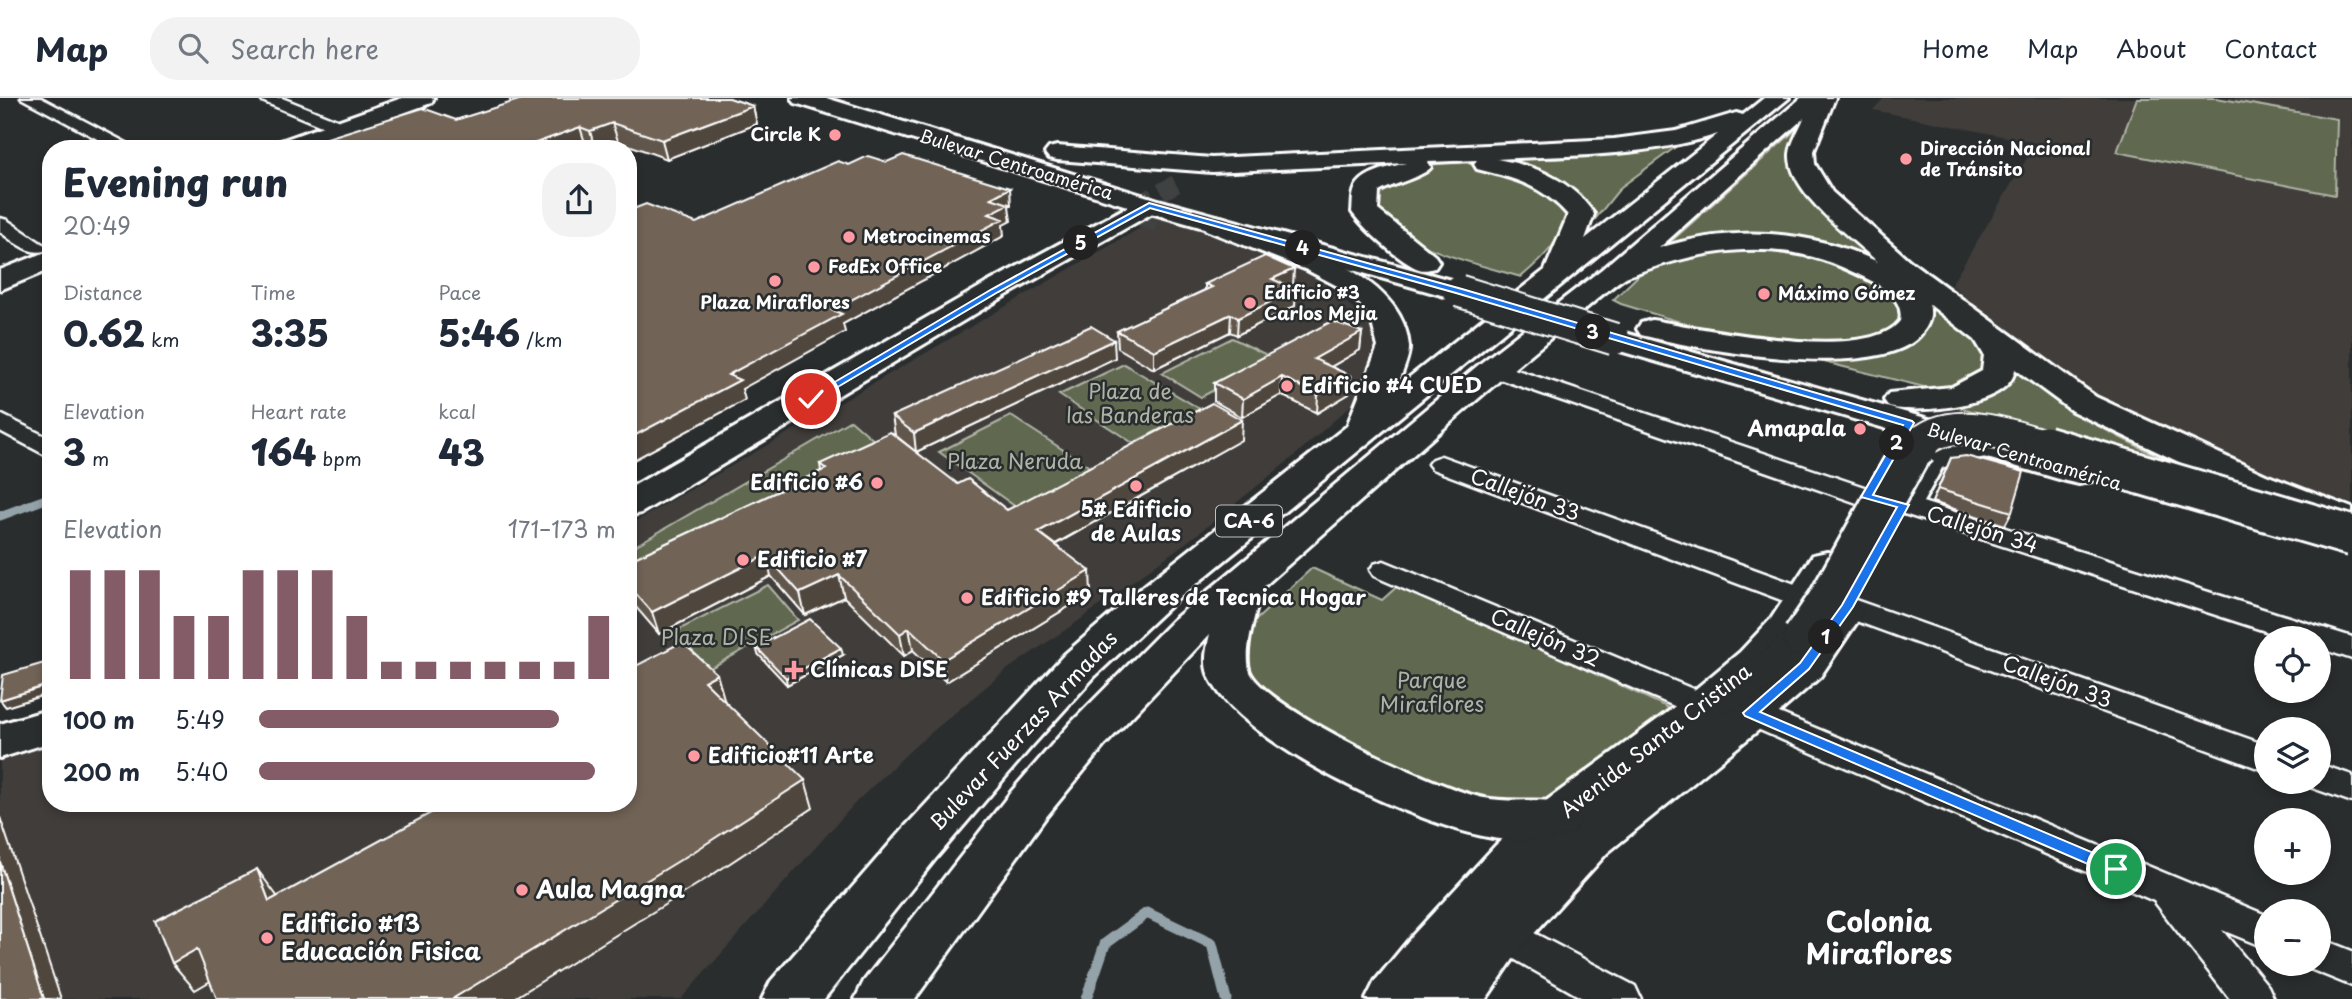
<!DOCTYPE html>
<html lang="en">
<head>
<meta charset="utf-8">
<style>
  :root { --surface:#fff; --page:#f2f2f3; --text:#1f2937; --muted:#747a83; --line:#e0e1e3; --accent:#845c67 }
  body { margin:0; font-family:"Playpen Sans",sans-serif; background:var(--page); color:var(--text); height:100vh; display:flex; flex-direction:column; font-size:26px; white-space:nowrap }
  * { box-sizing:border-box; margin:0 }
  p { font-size:23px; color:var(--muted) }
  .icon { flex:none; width:38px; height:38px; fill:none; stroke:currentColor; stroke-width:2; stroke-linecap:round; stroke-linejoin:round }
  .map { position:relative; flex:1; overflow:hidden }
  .panel { position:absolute; left:42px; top:42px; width:595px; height:672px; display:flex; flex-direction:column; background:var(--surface); border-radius:28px; box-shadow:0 4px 10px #0003 }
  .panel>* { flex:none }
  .buttons { position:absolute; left:2254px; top:528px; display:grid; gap:14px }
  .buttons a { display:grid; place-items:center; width:77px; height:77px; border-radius:50%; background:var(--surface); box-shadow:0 4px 10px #0003; font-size:35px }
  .pin { position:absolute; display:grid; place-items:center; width:60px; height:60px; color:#fff; margin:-30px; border:4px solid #fff; border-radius:50%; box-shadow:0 2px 7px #0007 }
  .km { position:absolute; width:35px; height:35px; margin:-18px; border-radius:50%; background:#222; color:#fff; font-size:19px; line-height:35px; text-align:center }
  .round { display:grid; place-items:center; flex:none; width:74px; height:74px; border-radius:28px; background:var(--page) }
  .overview { display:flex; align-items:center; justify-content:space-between; height:119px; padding:0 21px }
  h1 { font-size:38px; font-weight:800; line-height:52px }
  .metrics { display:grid; grid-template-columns:repeat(3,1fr); gap:10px; height:119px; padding:7px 21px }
  .metrics div { display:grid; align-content:center }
  .metrics b { font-size:35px; font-weight:800 }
  .metrics small { font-size:19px; font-weight:400 }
  .metrics p { font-size:19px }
  .chart { height:196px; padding:14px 21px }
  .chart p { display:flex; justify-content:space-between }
  .chart svg { width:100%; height:126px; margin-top:7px; stroke:var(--accent); stroke-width:6 }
  ul { padding:0 21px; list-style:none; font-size:23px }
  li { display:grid; grid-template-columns:112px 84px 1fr; align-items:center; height:52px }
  li i { height:18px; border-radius:9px; background:var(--accent) }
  header { display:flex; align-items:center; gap:42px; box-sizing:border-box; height:98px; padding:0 35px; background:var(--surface); border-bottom:2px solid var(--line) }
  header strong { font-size:33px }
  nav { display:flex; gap:38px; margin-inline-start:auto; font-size:24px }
  .search { width:490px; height:63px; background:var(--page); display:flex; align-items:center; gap:18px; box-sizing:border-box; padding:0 24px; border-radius:28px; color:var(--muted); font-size:26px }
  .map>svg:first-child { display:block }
  .built { fill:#3f3e3a }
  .green { fill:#61684f; stroke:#b0b4a7; stroke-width:2 }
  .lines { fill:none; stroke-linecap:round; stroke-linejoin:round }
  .stream-far1 { stroke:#94a3aa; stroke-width:9 }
  .stream { stroke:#94a3aa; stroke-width:11 }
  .street-tunnel { stroke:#3f4243; stroke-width:18; stroke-dasharray:18 9; stroke-linecap:butt }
  .street-casing { stroke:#fff; stroke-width:5 }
  .secondary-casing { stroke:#fff; stroke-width:6 }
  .primary-casing { stroke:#fff; stroke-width:6 }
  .highway-casing { stroke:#fff; stroke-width:6 }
  .street { fill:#2a2d2e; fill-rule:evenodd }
  .secondary { fill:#2a2d2e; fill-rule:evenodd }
  .primary { fill:#2a2d2e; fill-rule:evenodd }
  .highway { fill:#2a2d2e; fill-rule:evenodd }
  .primary-bridge-far1-casing { stroke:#fff; stroke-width:35; stroke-linecap:butt }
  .primary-bridge-casing { stroke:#fff; stroke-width:45; stroke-linecap:butt }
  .primary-bridge-far1 { stroke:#2a2d2e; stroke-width:31 }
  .primary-bridge { stroke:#2a2d2e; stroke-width:39 }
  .wall { fill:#61564b; stroke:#fff; stroke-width:2 }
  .shaded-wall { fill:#4f463d; stroke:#fff; stroke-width:2 }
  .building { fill:#716457; stroke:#fff; stroke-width:2 }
  .route { fill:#1a73e8; stroke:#fff; stroke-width:2 }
  .poi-dot { fill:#ff9aa2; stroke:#2a2d2e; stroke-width:2.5 }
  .labels { text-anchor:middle; stroke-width:5; stroke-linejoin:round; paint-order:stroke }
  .far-poi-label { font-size:18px; font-weight:bold; fill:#fff; stroke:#2a2d2e; text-anchor:start }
  .far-street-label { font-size:18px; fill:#fff; stroke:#2a2d2e }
  .shield { fill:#2a2d2e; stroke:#bfc0c0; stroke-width:2 }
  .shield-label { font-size:19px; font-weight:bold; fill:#fff }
  .poi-label { font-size:21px; font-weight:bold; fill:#fff; stroke:#2a2d2e; text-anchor:start }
  .park-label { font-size:21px; fill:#b0b4a7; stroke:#2a2d2e }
  .street-label { font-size:21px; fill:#fff; stroke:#2a2d2e }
  .near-poi-label { font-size:24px; font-weight:bold; fill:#fff; stroke:#2a2d2e; text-anchor:start }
  .near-neighbourhood-label { font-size:28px; font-weight:bold; fill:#fff; stroke:#2a2d2e }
</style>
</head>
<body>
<header>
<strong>Map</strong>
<div class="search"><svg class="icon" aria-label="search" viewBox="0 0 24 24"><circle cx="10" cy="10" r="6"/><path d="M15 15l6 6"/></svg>Search here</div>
<nav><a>Home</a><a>Map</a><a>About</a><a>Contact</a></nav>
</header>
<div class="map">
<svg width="2352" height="901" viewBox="0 0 2352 901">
  <rect width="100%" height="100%" fill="#2a2d2e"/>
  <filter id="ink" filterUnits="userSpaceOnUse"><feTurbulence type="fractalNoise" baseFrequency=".0143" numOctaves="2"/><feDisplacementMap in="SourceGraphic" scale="14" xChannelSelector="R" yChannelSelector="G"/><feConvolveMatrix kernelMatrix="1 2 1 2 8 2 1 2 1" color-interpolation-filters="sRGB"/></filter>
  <g filter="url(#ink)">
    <path class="built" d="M1884 0H2352V406L2236 373 2102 309 1951 187 2036 45 1873 12Z
      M1159 119 1182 121 1297 166 1340 198 1369 226 1383 253 1366 294 1292 360 1195 438 1074 526 1005 573 914 649 856 704 681 901H0V661L51 646V705H628V428Z"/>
    <path class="green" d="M2137 0H2216L2337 21 2335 97 2117 54Z
      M1800 28 1803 29 1794 63 1973 238 1993 272 1986 281 1940 293 1780 253 1912 238 1894 179 1765 136H1713L1677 150 1665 149Z
      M1681 45 1621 89 1584 135V110L1564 91 1533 78 1505 69 1468 65C1482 71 1500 73 1515 77 1592 101 1569 139 1521 179 1477 166 1398 149 1371 109L1374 86C1400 70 1431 65 1461 65L1452 61 1598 53Z
      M1726 144 1830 157 1908 204 1898 234 1842 249 1713 234 1621 206 1613 202 1647 169Z
      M1232 240 1273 260 1201 299 1162 275Z
      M2006 258C2054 312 2120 339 2184 371L1958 309C1997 300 1993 293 2006 258Z
      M1124 266 1200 311 1133 345 1059 297Z
      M1011 318 1091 370 1016 409 939 354Z
      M851 322 885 352 628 481V452Z
      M1312 470 1382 502 1400 486 1669 610 1576 686 1542 707 1499 711 1450 697 1286 613 1243 570 1240 549 1255 523Z
      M768 487 798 522 705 573 670 536Z"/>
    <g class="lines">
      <path class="stream-far1" d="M0 418 51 399"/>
      <path class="stream" d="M1086 901 1105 846 1147 815 1212 846 1226 901"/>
      <path class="street-tunnel" d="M1157 125 1122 115 1176 86"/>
      <g class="street-casing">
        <path id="street" d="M21 0H41L138 51H116Z
          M260 0H282L357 30 359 34 351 39 345 38 262 3Z
          M0 120 7 122 47 149 44 153C28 157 13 143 0 134Z
          M1493 264 1873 392 1913 401 2352 539V561L2319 550V541H2290L1898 414 1857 405 1485 276 1481 271 1485 266Z
          M0 316 51 341V360L0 333Z
          M1441 358 1817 494 1822 501 1817 508 1807 511 1797 508 1432 371 1428 366 1432 361Z
          M1384 463 1717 601 1722 609 1717 617 1706 621 1695 617 1374 478 1370 472 1374 466Z
          M1847 499 2266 647V673L1837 516 1832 509 1837 502Z
          M1750 603 2266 817V850L2222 832 2268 888 2274 901H2230L2154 803 1739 623 1734 615 1739 607Z
          M2319 666 2352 677V704L2307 688 2305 684H2319Z
          M1492 813 1635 888 1641 901H1584L1479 841 1473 829 1479 817Z
          M2319 840 2352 853V888L2305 869 2304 866H2319Z"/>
      </g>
      <g class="secondary-casing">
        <path id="secondary" d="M402 0H434L431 5 303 51H268L272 46Z
          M1149 99 1158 102 1162 107 1158 112 1005 198 641 415 628 418V391L985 186 1140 102Z
          M51 152V171L0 192V172Z
          M1991 339 2003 342 2008 349 2003 356 1958 364 1942 370 1918 413 1905 416 1892 413 1887 405 1916 356 1952 344Z
          M1827 454 1841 457 1847 466 1809 528 1779 567C1795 553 1817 512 1830 505 1839 500 1848 503 1857 505L1863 515 1820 579 1766 626 1607 755 1520 851 1486 901H1427L1429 898 1427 901H1366L1375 883 1413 837 1496 747 1542 706 1668 614 1740 554 1771 521 1813 457Z
          M51 611V644L0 660V626Z"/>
      </g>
      <g class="primary-casing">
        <path id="primary" d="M792 0H826L1158 102 1469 187 1474 193 1469 199 1459 202 1140 112 795 5Z
          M1614 232 2092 367 2097 375 2092 383 2079 386 2066 383 1603 248 1599 241 1603 234Z
          M1803 526 1818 530 1824 540C1810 563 1747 613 1719 614 1715 614 1708 610 1703 609L1697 598C1709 578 1734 573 1753 561 1772 550 1781 532 1803 526Z"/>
      </g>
      <g class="highway-casing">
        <path id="highway" d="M1764 0H1789L1173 505 1095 578 1030 650 936 760 824 901H762L771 883 902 732 1065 556 1145 487 1347 328 1378 249 1370 217 1347 193 1307 172 1206 132 1202 126 1206 120 1215 118 1224 120C1283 143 1403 172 1409 248 1410 259 1401 277 1397 289L1545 172 1568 117C1542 87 1514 80 1477 71L1474 66 1477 62 1428 64 1431 69C1425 78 1392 86 1379 94L1378 112 1435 158 1439 164 1435 170C1429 171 1425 173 1419 171 1401 165 1363 130 1352 114 1353 107 1352 97 1355 91 1361 74 1392 69 1406 65L1212 74 1057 62 1049 60 1045 55 1049 50 1057 48 1212 60 1614 41 1676 33 1736 15 1743 17ZM1718 36 1585 141 1594 116C1571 82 1536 68 1497 61 1571 57 1647 59 1718 36Z
          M1801 0H1835L1814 53 1815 66 1832 94 1910 163 2096 299 2266 377 2352 410V426L2340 429 2327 426 2240 393 2072 313 2015 271C2011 309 1917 316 1889 309L1884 302 1889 295 1952 289 1982 273 1984 257 1975 242 1929 206C1932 218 1929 226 1922 235 1884 286 1696 251 1641 237L1637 231 1641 225 1652 222C1701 230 1868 266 1900 223 1906 198 1873 183 1853 174 1779 138 1703 150 1628 178 1616 183 1572 223 1558 234 1457 316 1360 404 1262 490 1257 511 1242 554 1250 574 1267 612 1441 692 1484 700 1514 706 1545 698 1574 707L1581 721 1574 735C1551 742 1525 744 1500 741 1426 732 1240 647 1209 578 1203 565 1207 549 1210 536L1103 649 1045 720 915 901H855L864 883 1011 694 1071 625 1173 522 1482 264 1602 171ZM1804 20C1800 31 1791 44 1790 56 1788 94 1852 140 1878 164 1808 131 1733 127 1659 150Z"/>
      </g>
      <use href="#street" class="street"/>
      <use href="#secondary" class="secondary"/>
      <use href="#primary" class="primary"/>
      <use href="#highway" class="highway"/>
      <g class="primary-bridge-far1-casing">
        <path id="primary-bridge-far1" d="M1459 193 1614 241
          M1916 349C1950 313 2011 338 2051 349"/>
      </g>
      <g class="primary-bridge-casing">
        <path id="primary-bridge" d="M2045 348 2352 438
          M1803 540 1828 503 1909 357 1918 348"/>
      </g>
      <use href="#primary-bridge-far1" class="primary-bridge-far1"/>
      <use href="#primary-bridge" class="primary-bridge"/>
    </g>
    <path class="wall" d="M509 0H729L753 8 757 26 667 61 618 43 598 51H593L586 48 292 51 456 22 511 5Z
      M1205 186 1293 188 1290 189 1295 208 1237 237 1230 234 1154 271 1118 250 1117 233 1205 192Z
      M1362 234 1360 252 1331 269 1351 278 1349 296 1317 315 1281 297 1242 319 1214 303V285Z
      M1115 260 916 354 895 337 892 318Z
      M1241 342 1055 447 1091 495 946 584 913 552 904 558 844 499 805 517 771 478 659 536 628 500V463L821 373 820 366 958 386 1007 412Z
      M1951 360 2012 414 2005 427 1932 404Z
      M756 549 843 557 787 587 758 556Z"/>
    <path class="shaded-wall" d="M753 8 757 26 667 61 662 42Z
      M612 25 618 43 595 51 590 33Z
      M580 29 586 48 579 51H519Z
      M1010 90 1011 107 1009 108 1011 123 1003 127 1004 138 843 226 845 234 742 291 745 302 628 365V341L832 212 991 100Z
      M1294 171 1293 188 1271 198 1272 181Z
      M1296 191 1295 208 1237 237 1238 220Z
      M1231 216 1230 234 1154 271V253Z
      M1362 234 1360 252 1313 279 1314 261Z
      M1114 242 1115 260 916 354 914 335Z
      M1351 278 1349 296 1317 315 1318 297Z
      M1282 279 1281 297 1242 319 1243 301Z
      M1242 322 1241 342 1039 455 1038 434Z
      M766 457 771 478 659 536 652 514Z
      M1090 473 1091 495 946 584 943 562Z
      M839 477 844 499 805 517 800 495Z
      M909 530 913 552 904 558 900 536Z
      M841 550 843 557 787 587 786 580Z
      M717 576 725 604 704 583Z
      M51 586V595L6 609 0 602Z
      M805 682 813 710 706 781 513 901H452Z
      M0 719 61 901H44L0 764Z
      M257 771 277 798 289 831 269 803Z
      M197 851 219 878 195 892 172 865Z"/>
    <path class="building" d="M525 0H729L753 8 662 42 612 25 590 33 580 29 519 51H292L423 10 456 22Z
      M903 57 1010 90 991 100 1009 106 989 116 1003 121 832 212 842 216 728 277 740 282 628 341V113L646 106 696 125 838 63 849 67 868 58 887 64Z
      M1265 158 1294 171 1272 181 1296 191 1238 220 1231 216 1154 253 1117 233 1212 189 1205 186Z
      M1332 223 1362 234 1314 261 1351 278 1318 297 1282 279 1243 301 1214 285Z
      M1091 228 1114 242 914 335 892 318Z
      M1212 305 1242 322 1038 434 1090 473 943 562 909 530 900 536 839 477 800 495 766 457 652 514 628 487V463L826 371 820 366 890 334 958 386 968 381 1007 412Z
      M1966 358 2024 374 2012 414 1938 391 1951 360Z
      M810 521 841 550 786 580 756 549Z
      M682 544 717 576 704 583 805 682 695 753 452 901H217L197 851 172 865 155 823 257 771 269 803 449 705H628V572Z
      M51 563V586L0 602 3 577Z
      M0 764 44 901H0Z"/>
  </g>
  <path class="route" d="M1149 105 1462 191 1912 323 1914 325 1873 397 1909 407 1853 509 1809 571 1760 614 2122 767 2124 771 2122 776H2111L1745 618 1743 615 1800 565 1842 507 1897 409 1861 399 1903 327 1456 195 1150 110 998 194 814 303 806 301 992 191Z"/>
  <g class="poi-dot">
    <circle cx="835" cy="37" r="7"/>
    <circle cx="1906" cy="61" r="7"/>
    <circle cx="849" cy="139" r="7"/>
    <circle cx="814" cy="169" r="7"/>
    <circle cx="775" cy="183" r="7"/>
    <circle cx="1764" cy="196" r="7"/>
    <circle cx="1250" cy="205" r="7"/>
    <circle cx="1287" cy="288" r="7"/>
    <circle cx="1860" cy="331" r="7"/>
    <circle cx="877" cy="385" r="7"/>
    <circle cx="1136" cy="388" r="7"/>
    <circle cx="743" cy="462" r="7"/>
    <circle cx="967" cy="500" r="7"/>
    <path d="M790.5 561.5h7v7h7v7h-7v7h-7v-7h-7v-7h7z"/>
    <circle cx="694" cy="658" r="7"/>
    <circle cx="522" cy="792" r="7"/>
    <circle cx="267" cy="840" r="7"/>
  </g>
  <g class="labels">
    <g class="far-poi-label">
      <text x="821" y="43" text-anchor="end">Circle K</text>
      <text x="1920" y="57">Dirección Nacional<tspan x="1920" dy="21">de Tránsito</tspan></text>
      <text x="863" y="145">Metrocinemas</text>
      <text x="828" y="175">FedEx Office</text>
      <text x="1264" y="201">Edificio #3<tspan x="1264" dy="21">Carlos Mejia</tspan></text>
      <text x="1778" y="202">Máximo Gómez</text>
      <text x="775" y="211" text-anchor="middle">Plaza Miraflores</text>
    </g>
    <g class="far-street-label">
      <text transform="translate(1016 67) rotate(17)" y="6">Bulevar Centroamérica</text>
      <text transform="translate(2024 359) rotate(16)" y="6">Bulevar Centroamérica</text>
    </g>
    <rect class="shield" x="1216" y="407.5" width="66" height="31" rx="5"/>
    <g class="shield-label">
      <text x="1249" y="430">CA-6</text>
    </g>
    <g class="poi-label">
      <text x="1301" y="295">Edificio #4 CUED</text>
      <text x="1846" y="338" text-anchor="end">Amapala</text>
      <text x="863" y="392" text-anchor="end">Edificio #6</text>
      <text x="1136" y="419" text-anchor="middle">5# Edificio<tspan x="1136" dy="24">de Aulas</tspan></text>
      <text x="757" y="469">Edificio #7</text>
      <text x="981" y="507">Edificio #9 Talleres de Tecnica Hogar</text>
      <text x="810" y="579">Clínicas DISE</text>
      <text x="708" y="665">Edificio#11 Arte</text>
    </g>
    <g class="park-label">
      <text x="1130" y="301">Plaza de<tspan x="1130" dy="24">las Banderas</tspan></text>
      <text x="1015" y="371">Plaza Neruda</text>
      <text x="716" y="547">Plaza DISE</text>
      <text x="1432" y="590">Parque<tspan x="1432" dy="24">Miraflores</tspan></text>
    </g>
    <g class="street-label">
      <text transform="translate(1525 397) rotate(20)" y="7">Callejón 33</text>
      <text transform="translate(1982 432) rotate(17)" y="7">Callejón 34</text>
      <text transform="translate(1545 540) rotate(23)" y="7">Callejón 32</text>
      <text transform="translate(2057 584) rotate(20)" y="7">Callejón 33</text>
      <text transform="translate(1024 633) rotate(-47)" y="7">Bulevar Fuerzas Armadas</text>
      <text transform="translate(1656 643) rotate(-38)" y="7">Avenida Santa Cristina</text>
    </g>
    <g class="near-poi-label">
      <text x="536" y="800">Aula Magna</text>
      <text x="281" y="834">Edificio #13<tspan x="281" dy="28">Educación Fisica</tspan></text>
    </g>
    <g class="near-neighbourhood-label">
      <text x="1879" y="834">Colonia<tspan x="1879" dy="32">Miraflores</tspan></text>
    </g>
  </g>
</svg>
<div class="buttons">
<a><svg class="icon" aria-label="locate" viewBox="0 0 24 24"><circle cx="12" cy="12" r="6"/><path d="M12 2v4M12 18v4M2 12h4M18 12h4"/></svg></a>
<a><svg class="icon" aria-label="layers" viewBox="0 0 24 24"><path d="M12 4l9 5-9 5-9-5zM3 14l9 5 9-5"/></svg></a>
<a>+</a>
<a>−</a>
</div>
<div class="pin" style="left:2116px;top:771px;background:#1e9e55"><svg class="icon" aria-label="arrive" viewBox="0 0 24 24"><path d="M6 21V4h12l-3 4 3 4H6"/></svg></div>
<div class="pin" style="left:811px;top:301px;background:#d93025"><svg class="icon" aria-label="check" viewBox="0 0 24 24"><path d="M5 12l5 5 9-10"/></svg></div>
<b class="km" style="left:1826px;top:539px">1</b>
<b class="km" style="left:1897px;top:345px">2</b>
<b class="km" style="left:1593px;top:234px">3</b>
<b class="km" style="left:1303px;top:150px">4</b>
<b class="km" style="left:1081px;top:145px">5</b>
<section class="panel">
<div class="overview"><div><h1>Evening run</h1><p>20:49</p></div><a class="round"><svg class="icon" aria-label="share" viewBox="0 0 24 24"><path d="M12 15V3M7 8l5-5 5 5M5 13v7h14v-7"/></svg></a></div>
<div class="metrics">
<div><p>Distance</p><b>0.62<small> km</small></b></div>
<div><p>Time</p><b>3:35</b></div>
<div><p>Pace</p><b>5:46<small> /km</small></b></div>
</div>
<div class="metrics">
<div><p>Elevation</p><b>3<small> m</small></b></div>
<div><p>Heart rate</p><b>164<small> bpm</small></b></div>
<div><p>kcal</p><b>43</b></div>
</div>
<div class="chart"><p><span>Elevation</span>171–173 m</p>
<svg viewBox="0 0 160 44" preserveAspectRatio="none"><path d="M5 44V6M15 44V6M25 44V6M35 44V22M45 44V22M55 44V6M65 44V6M75 44V6M85 44V22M95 44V38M105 44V38M115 44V38M125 44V38M135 44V38M145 44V38M155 44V22"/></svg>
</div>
<ul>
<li><b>100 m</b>5:49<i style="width:84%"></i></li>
<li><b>200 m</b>5:40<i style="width:94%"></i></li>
</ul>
</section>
</div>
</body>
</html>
